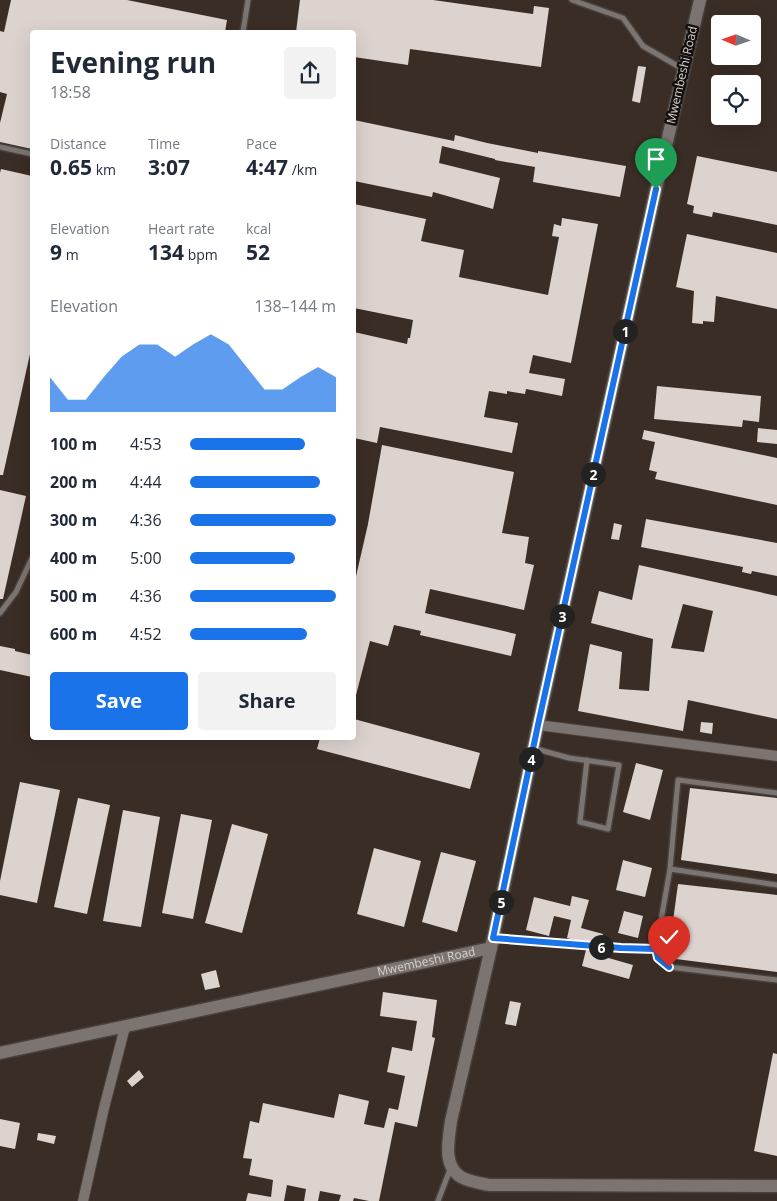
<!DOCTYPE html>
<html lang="en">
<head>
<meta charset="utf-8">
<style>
  :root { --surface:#fff; --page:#f2f2f3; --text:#1f2937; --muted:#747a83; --accent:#1a73e8 }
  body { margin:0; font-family:"Open Sans",sans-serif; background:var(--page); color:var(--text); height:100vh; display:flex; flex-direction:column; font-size:19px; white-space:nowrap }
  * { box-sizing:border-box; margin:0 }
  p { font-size:16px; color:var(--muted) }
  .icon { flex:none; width:28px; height:28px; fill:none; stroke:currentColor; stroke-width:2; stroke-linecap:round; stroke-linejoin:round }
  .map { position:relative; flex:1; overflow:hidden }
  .panel { position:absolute; left:30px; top:30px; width:326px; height:710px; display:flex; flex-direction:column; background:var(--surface); border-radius:5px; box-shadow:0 5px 20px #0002 }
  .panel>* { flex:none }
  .needle { width:32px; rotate:272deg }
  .buttons { position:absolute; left:711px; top:15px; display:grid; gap:10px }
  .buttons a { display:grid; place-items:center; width:50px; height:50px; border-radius:5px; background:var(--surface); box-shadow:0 5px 20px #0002; font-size:25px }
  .pin { position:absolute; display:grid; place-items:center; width:42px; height:42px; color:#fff; margin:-51px -21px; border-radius:50% 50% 50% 0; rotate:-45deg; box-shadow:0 0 5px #0007 }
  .pin .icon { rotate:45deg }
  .km { position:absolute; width:25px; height:25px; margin:-12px; border-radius:50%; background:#222; color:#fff; font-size:14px; line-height:25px; text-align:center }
  .round { display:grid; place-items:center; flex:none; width:52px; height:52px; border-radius:5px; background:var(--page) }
  .headline { display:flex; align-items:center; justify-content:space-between; height:85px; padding:0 20px }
  h1 { font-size:28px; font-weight:700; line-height:38px }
  .figures { display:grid; grid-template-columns:repeat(3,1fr); gap:8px; height:85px; padding:5px 20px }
  .figures div { display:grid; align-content:center }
  .figures b { font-size:21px; font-weight:700 }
  .figures small { font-size:14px; font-weight:400 }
  .figures p { font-size:14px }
  .chart { height:140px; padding:10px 20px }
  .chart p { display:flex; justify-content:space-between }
  .chart svg { width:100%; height:90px; margin-top:5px; fill:var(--accent); opacity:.7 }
  .primary-button { display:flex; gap:10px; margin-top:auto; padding:10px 20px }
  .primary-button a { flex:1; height:58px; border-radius:5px; background:var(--accent); color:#fff; font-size:20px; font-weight:700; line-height:58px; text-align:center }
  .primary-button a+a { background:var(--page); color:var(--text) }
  ul { padding:0 20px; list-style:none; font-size:16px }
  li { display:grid; grid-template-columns:80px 60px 1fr; align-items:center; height:38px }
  li i { height:12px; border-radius:6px; background:var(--accent) }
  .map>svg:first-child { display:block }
  .built { fill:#3a2d26; fill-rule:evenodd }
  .building { fill:#dcd3cf; fill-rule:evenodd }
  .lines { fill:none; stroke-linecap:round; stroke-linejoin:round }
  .lane-casing { stroke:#47413e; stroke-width:8 }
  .street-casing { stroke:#47413e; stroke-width:12 }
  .secondary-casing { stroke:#47413e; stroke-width:15 }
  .lane { stroke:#7c7470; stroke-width:5 }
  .street { stroke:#7c7470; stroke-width:10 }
  .secondary { stroke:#7c7470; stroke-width:12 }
  .route-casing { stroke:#fff; stroke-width:10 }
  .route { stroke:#1a73e8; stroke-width:6 }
  .labels { text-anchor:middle; stroke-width:5; stroke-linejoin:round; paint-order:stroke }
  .street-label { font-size:12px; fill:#d5d1ce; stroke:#13100f }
</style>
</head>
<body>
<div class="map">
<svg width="777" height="1201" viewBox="0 0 777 1201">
  <rect width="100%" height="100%" fill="#2d2623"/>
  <path class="built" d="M0 0H777V1201H0ZM720 24H752V56H720ZM32 32H354V738H32ZM720 84H752V116H720Z"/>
  <path class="building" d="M11 0H127L227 20 225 32H32V149L0 142V123L7 94 0 92V31L4 32Z
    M300 0H433L533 14 534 6 549 8 541 67 410 49 408 65 354 57V32H296Z
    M638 66 646 67 640 103 632 101Z
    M354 120 454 141 455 135 487 143 538 153V151L626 166 620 197 533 182 535 167 495 160V159L442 146 439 163 500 178 493 209 433 192 432 197 354 181Z
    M697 156 777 172V225L713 212 712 217 693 213 694 206 687 204Z
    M1 169 32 176V345L3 475H0V173Z
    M354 204 426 219 421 241 464 250 459 277 548 295 559 237 552 236 554 224 561 226 562 218 598 224 571 363 533 355 529 373 565 379 562 396 526 389 525 394 507 391V394L489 391 484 417 518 423 512 453 380 427 377 443 354 438V332L407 344 408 338H410L413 320 354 308Z
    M687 234 777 253V309L716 296 714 322 703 321V324L692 323 694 291 676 287Z
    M657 386 761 396 759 422 743 420 742 427 654 419Z
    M758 428 777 430V444L757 442Z
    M644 430 777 458V505L655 479 657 472 649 470 655 442 642 439Z
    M382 445 514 472 502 533 529 537 525 563 534 565 524 610 430 589 425 613 516 634 511 656 420 635 421 631 394 625 388 646 370 641 356 695 354 694V585L368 524Z
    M0 490 26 496 3 599H0Z
    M646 519 777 543V576L752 571 751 574 742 572 743 567 641 547Z
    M614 523 622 525 619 540 611 539Z
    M639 565 777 596V719L688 700 683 731 578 711 590 644 622 652 619 689 649 691 653 639 591 623 599 591 632 600ZM683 604 713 611 704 652 671 648Z
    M0 646 15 649V651L32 655V677L0 670Z
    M354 719 480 753 470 789 317 749 320 738H354Z
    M701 722 713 723 712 734 700 732Z
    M636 763 663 770 650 820 623 812Z
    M20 782 60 790 37 903 0 895V881Z
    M690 788 777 798V874L681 860Z
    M78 798 110 805 87 914 54 907Z
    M123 810 160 817 141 927 103 921Z
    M181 814 212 820 193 919 162 913Z
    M232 824 268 834 242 933 205 923Z
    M374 848 421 861 404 927 357 914Z
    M441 852 476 861 457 932 422 922Z
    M623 860 652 868 645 897 616 890Z
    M678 884 777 895V972L668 958Z
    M572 896 589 900 581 928 603 934 601 942 578 941 567 938 571 920 554 916 549 936 526 930 534 897 570 906Z
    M624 911 643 916 638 938 618 933Z
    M586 950 599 951 598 955 633 965 629 979 582 966Z
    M216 970 220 987 205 990 201 974Z
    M383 992 437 1000 432 1037 435 1038 417 1127 395 1122 379 1201H369L354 1198 353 1201H339L341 1195 320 1191 318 1201H304L306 1189 287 1185 284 1201H246L248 1193 271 1197 273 1180 249 1175 252 1159 243 1158 250 1121 259 1123 263 1103 334 1118 339 1094 369 1101 364 1124 384 1128 389 1108 398 1110 405 1076 387 1072 392 1047 412 1051 417 1021 380 1016Z
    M510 1001 521 1003 516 1026 505 1024Z
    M773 1053 777 1054V1156L754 1151Z
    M139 1070 144 1077 132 1087 127 1081Z
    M0 1119 20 1123 15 1149 0 1146Z
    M38 1133 56 1136 54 1144 37 1140Z"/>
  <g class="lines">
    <g class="lane-casing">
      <path id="lane" d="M572 0 623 18 643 46 683 69
        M243 32 248 0
        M0 147 32 154
        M0 613 16 592 32 558
        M533 748 569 758 619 765 608 829 580 822 587 760
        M670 869 777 885
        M494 939 621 948 656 949 670 869 678 780 777 793
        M656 949 658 958 669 967 777 980
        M438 1201 451 1167"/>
    </g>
    <g class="street-casing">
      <path id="street" d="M538 725 777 756
        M83 1201 104 1108 125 1027"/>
    </g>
    <g class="secondary-casing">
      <g id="secondary">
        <path d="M700 0 656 189 538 725 491 948 451 1121C449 1139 442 1165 461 1177 470 1182 480 1183 489 1185L777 1186"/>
        <path id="s1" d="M0 1053C164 1019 327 982 491 948"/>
      </g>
    </g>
    <use href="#lane" class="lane"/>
    <use href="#street" class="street"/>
    <use href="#secondary" class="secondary"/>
  </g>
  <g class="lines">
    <g class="route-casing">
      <path id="route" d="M656 189 538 725 493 938 621 948 656 949 658 958 669 967"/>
    </g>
    <use href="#route" class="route"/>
  </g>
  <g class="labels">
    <g class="street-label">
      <text transform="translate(682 75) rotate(-77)" y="4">Mwembeshi Road</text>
      <text dy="4" stroke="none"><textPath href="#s1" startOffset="436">Mwembeshi Road</textPath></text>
    </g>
  </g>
</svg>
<div class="buttons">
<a><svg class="needle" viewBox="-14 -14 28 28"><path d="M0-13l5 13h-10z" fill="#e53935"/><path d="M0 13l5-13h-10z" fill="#747a83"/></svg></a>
<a><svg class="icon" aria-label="locate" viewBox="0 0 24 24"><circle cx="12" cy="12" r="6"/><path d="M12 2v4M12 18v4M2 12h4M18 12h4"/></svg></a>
</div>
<div class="pin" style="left:656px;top:189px;background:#1e9e55"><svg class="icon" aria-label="arrive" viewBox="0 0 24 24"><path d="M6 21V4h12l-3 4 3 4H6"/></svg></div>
<div class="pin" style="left:669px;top:967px;background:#d93025"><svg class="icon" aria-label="check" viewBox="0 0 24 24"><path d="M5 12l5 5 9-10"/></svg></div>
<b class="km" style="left:625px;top:331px">1</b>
<b class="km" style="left:593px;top:474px">2</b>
<b class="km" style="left:562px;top:616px">3</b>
<b class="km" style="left:531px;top:759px">4</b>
<b class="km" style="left:501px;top:902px">5</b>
<b class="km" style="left:601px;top:947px">6</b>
<section class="panel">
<div class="headline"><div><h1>Evening run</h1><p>18:58</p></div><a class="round"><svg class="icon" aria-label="share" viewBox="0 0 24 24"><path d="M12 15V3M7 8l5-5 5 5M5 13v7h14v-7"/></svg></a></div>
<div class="figures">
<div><p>Distance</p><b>0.65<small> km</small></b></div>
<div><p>Time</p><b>3:07</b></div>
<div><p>Pace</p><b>4:47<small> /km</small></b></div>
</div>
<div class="figures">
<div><p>Elevation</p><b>9<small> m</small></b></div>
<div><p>Heart rate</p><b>134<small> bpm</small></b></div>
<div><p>kcal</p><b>52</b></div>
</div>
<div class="chart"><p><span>Elevation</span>138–144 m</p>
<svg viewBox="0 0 160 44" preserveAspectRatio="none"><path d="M0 44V27L10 38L20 38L30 27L40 17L50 11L60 11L70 17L80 11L90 6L100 11L110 22L120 33L130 33L140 27L150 22L160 27V44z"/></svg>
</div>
<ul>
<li><b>100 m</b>4:53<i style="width:79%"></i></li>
<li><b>200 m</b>4:44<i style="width:89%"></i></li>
<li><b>300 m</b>4:36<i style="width:100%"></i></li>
<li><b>400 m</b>5:00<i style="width:72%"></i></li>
<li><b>500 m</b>4:36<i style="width:100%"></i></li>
<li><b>600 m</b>4:52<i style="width:80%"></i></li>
</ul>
<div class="primary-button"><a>Save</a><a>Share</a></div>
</section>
</div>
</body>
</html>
